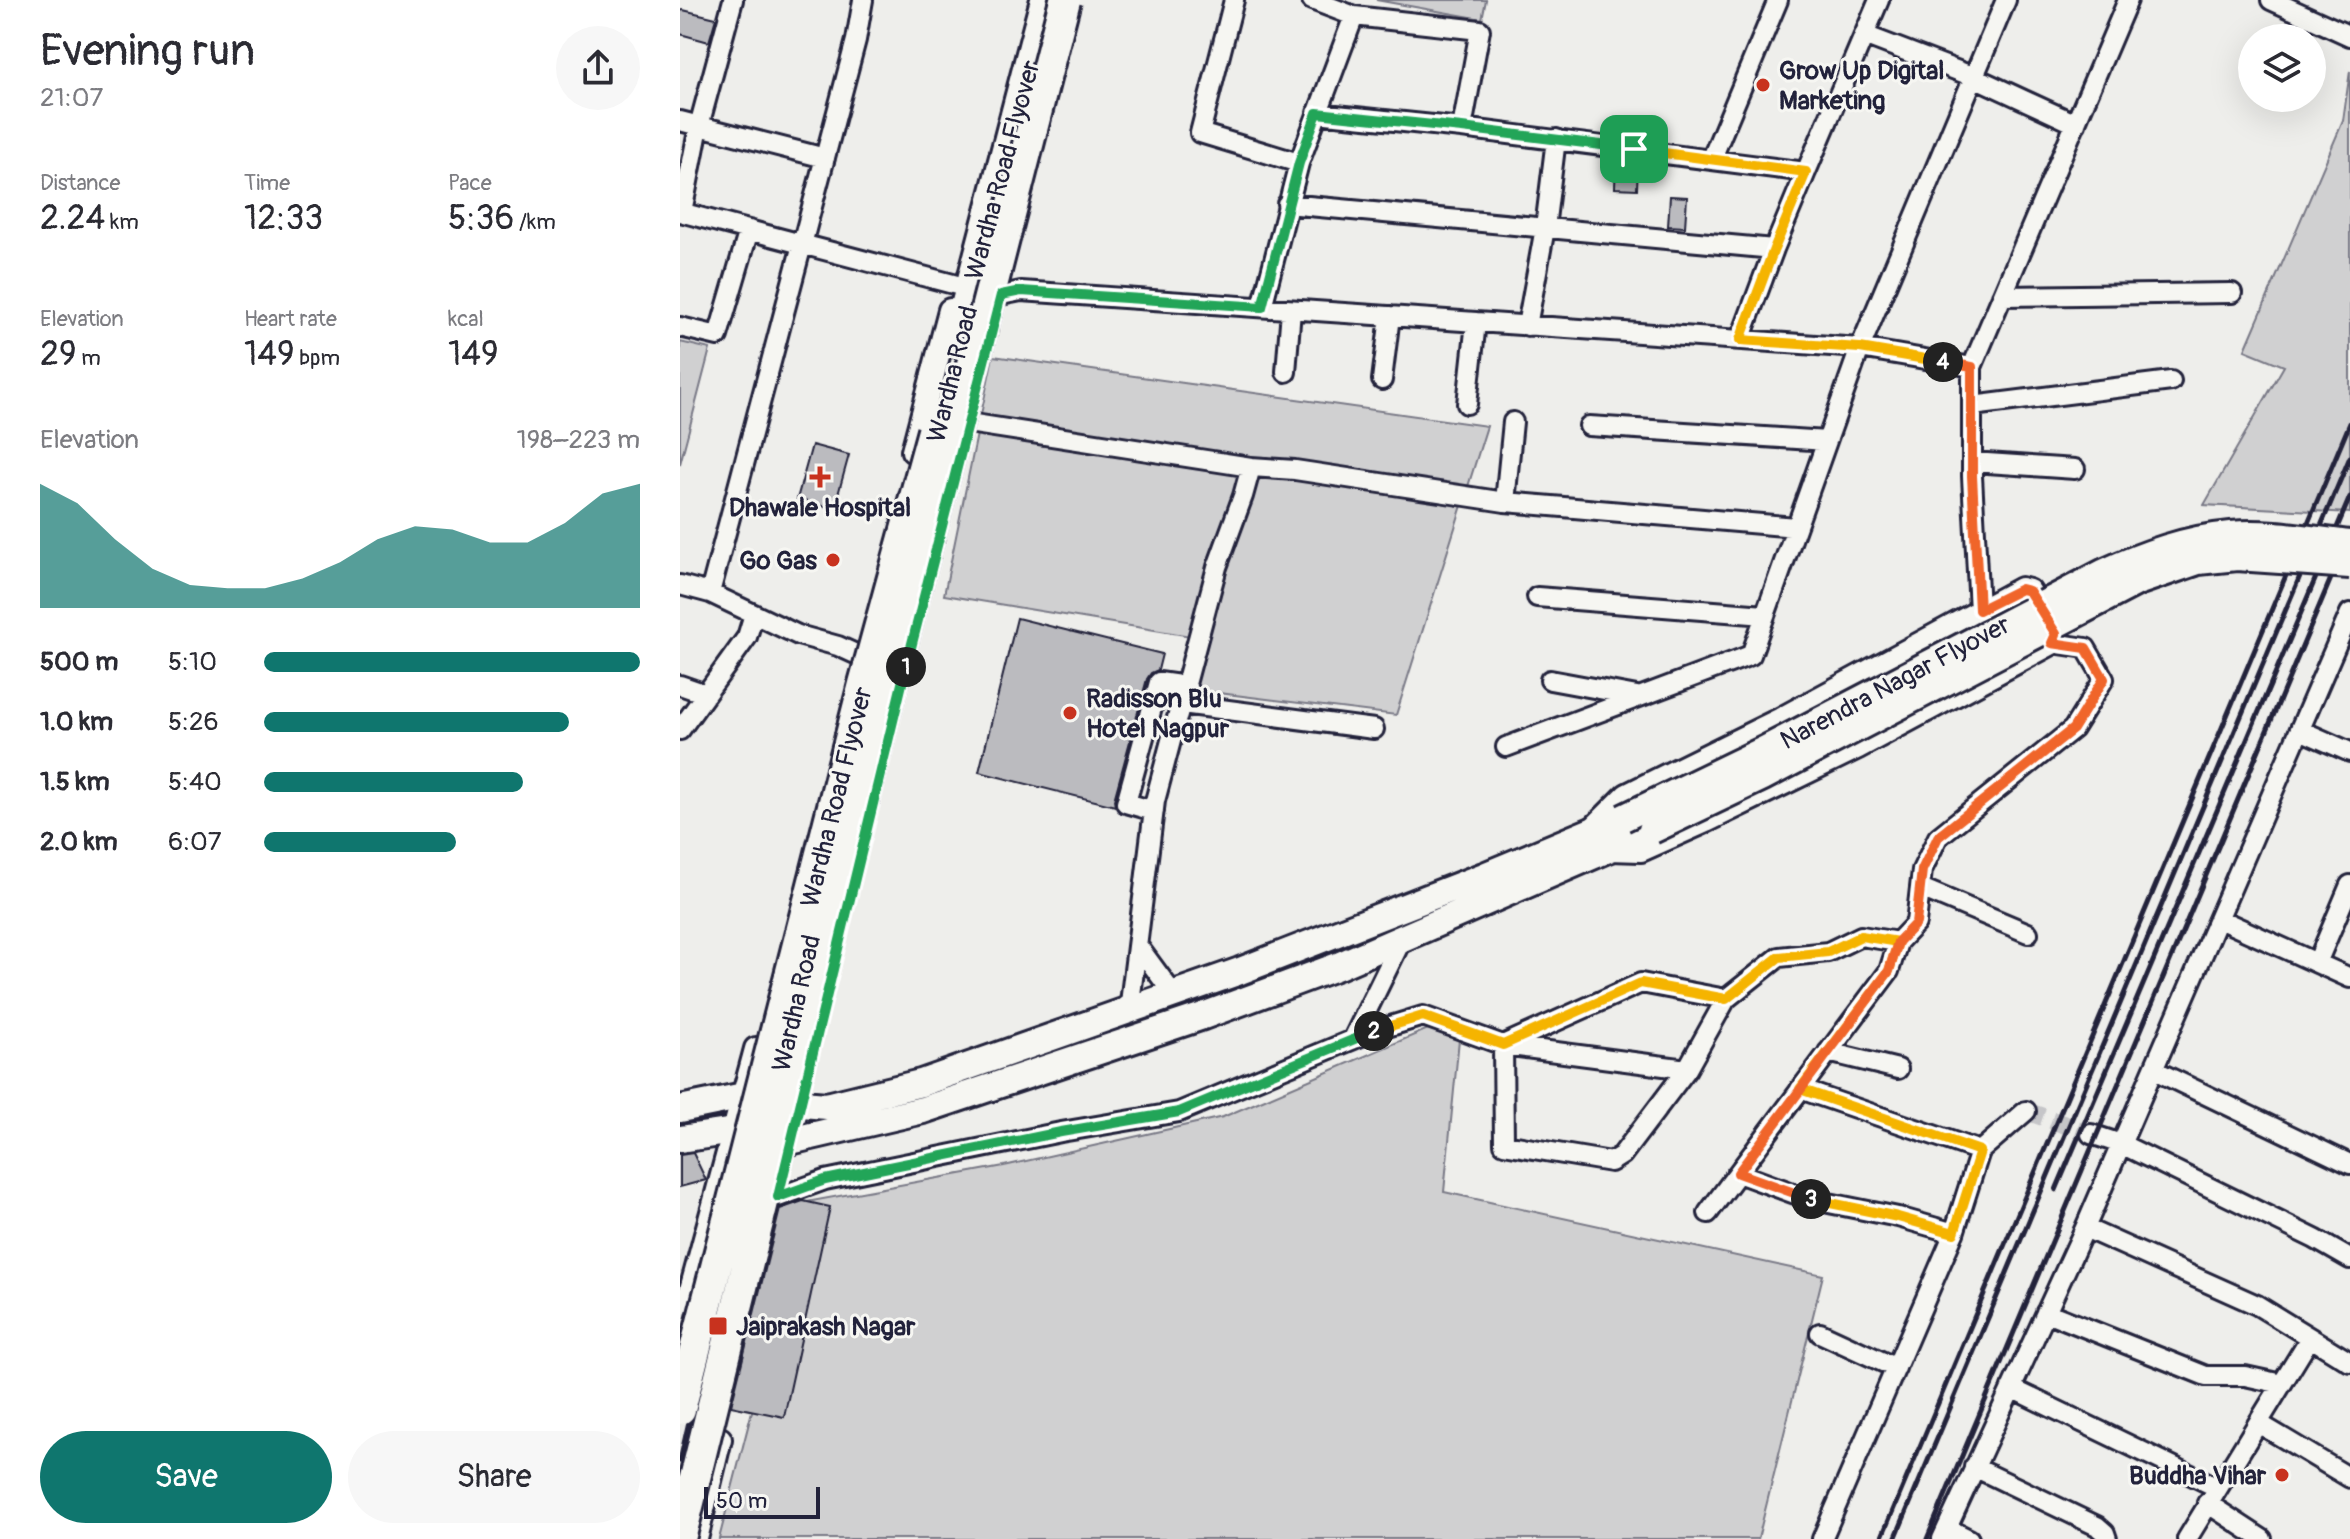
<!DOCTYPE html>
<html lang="en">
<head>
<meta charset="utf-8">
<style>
  :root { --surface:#fff; --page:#f7f7f7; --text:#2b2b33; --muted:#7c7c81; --accent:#0f766e }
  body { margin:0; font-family:Pangolin,sans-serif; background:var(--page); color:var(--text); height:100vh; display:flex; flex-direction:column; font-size:30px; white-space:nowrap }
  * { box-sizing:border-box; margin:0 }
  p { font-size:26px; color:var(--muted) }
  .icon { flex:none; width:44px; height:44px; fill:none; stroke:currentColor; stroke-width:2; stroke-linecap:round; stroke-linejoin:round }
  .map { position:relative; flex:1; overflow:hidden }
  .details { display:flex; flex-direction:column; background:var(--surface); width:680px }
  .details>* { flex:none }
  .buttons { position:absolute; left:1558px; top:24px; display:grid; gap:16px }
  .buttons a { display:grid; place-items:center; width:88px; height:88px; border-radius:50%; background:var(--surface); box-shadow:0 8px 32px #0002; font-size:40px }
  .scale { position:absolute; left:24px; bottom:20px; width:116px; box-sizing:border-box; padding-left:8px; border:4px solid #22223b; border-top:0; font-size:22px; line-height:28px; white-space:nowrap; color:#22223b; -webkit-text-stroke:6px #f6f6f2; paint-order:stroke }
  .pin { position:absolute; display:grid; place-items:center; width:68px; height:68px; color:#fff; margin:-34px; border-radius:16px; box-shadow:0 4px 12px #0006 }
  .km { position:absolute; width:40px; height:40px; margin:-20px; border-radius:50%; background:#222; color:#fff; font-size:22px; line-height:40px; text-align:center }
  .round { display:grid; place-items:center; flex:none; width:84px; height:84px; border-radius:42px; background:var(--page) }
  .summary { display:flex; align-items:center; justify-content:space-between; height:136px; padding:0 40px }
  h1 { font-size:44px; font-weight:600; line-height:60px }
  .figures { display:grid; grid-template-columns:repeat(3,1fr); gap:12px; height:136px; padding:8px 40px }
  .figures div { display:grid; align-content:center }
  .figures b { font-size:34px; font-weight:600 }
  .figures small { font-size:22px; font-weight:400 }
  .figures p { font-size:22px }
  .chart { height:224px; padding:16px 40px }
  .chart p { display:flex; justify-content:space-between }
  .chart svg { width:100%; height:144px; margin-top:8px; fill:var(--accent); opacity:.7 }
  .action { display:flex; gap:16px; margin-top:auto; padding:16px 40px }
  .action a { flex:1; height:92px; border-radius:48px; background:var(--accent); color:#fff; font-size:32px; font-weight:600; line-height:92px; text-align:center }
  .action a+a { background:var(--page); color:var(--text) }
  ul { padding:0 40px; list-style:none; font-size:26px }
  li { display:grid; grid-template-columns:128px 96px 1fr; align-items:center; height:60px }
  li i { height:20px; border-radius:10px; background:var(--accent) }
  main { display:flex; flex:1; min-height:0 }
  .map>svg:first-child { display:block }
  .green { fill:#d0d0d1; stroke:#797986; stroke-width:2 }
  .building { fill:#bbbbbf; stroke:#22223b; stroke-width:2 }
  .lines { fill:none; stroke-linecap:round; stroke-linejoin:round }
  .minor-tunnel { stroke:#c5c5c8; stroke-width:18; stroke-dasharray:18 9; stroke-linecap:butt }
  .minor-casing { stroke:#22223b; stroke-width:24 }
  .tertiary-casing { stroke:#22223b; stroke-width:28 }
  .secondary-casing { stroke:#22223b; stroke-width:32 }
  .trunk-casing { stroke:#22223b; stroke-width:36 }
  .minor { stroke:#f6f6f2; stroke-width:18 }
  .tertiary { stroke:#f6f6f2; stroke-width:22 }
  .secondary { stroke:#f6f6f2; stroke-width:26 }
  .trunk { stroke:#f6f6f2; stroke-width:30 }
  .rail { stroke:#22223b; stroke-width:5 }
  .secondary-bridge-casing { stroke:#22223b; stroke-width:32; stroke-linecap:butt }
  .trunk-bridge-casing { stroke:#22223b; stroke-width:36; stroke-linecap:butt }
  .secondary-bridge { stroke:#f6f6f2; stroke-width:26 }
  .trunk-bridge { stroke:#f6f6f2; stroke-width:30 }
  .split-1-casing { stroke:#fff; stroke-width:16 }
  .split-2-casing { stroke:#fff; stroke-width:16 }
  .split-3-casing { stroke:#fff; stroke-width:16 }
  .split-4-casing { stroke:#fff; stroke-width:16 }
  .split-5-casing { stroke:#fff; stroke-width:16 }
  .split-1 { stroke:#22a559; stroke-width:10 }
  .split-2 { stroke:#22a559; stroke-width:10 }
  .split-3 { stroke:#f5b400; stroke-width:10 }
  .split-4 { stroke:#f0652b; stroke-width:10 }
  .split-5 { stroke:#f5b400; stroke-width:10 }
  .poi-dot { fill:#c8321e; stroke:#f6f6f2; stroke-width:3 }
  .labels { text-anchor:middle; stroke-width:6; stroke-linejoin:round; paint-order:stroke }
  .poi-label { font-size:26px; font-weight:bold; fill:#22223b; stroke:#f6f6f2; text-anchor:start }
  .street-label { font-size:26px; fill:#22223b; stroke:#f6f6f2 }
</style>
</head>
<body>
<main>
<section class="details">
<div class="summary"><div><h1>Evening run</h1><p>21:07</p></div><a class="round"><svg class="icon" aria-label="share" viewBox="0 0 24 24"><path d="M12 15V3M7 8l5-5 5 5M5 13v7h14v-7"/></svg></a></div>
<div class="figures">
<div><p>Distance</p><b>2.24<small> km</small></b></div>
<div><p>Time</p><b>12:33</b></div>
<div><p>Pace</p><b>5:36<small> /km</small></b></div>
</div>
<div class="figures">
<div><p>Elevation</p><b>29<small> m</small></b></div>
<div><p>Heart rate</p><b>149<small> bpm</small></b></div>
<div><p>kcal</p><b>149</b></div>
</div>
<div class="chart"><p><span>Elevation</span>198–223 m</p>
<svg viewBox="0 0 160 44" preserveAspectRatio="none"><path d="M0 44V6L10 12L20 23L30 32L40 37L50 38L60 38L70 35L80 30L90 23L100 19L110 20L120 24L130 24L140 18L150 9L160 6V44z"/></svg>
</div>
<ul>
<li><b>500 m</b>5:10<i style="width:100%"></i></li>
<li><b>1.0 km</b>5:26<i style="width:81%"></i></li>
<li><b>1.5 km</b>5:40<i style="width:69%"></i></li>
<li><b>2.0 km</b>6:07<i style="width:51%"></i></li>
</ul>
<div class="action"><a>Save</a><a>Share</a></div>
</section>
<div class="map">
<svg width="1670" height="1539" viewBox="0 0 1670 1539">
  <rect width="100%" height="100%" fill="#eeeeeb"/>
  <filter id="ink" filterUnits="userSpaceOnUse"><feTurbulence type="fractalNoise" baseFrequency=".0125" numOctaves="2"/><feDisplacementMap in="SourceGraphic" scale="16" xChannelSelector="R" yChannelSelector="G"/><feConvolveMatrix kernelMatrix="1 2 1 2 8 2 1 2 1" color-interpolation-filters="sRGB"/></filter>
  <g filter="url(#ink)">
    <path class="green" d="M696 0H806L802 19Z
      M1670 71V513L1524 505 1604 366 1565 350 1663 121Z
      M0 342 30 349 0 464Z
      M313 356 807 426 716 715 515 690 517 637 264 595Z
      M748 1029 779 1039 764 1192 1143 1275 1078 1539H39L126 1202 324 1166 543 1117Z"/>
    <path class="building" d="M3 10 36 18 29 42 0 34V11Z
      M936 160 958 163 957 189 935 188Z
      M990 196 1007 197 1005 227 988 226Z
      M132 445 169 455 154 509 117 499Z
      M337 618 482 654 478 670 471 673 467 679 434 800 435 806 299 772Z
      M13 1153 26 1180 0 1187V1155Z
      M123 1201 150 1207 104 1417 51 1406 100 1209Z"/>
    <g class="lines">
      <path class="minor-tunnel" d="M1346 1111 1411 1134"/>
      <g class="minor-casing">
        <path id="minor" d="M554 0 520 133 619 163 674 16 800 30 782 128 1126 172 1094 249 1060 340
          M632 0 674 16
          M1591 0 1670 36
          M1184 35 1294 77 1396 124
          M637 113 782 128
          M0 121 145 158
          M1032 158 1098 0
          M1126 172 1199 0
          M607 204 1094 249
          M0 212 277 285
          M2 212 19 126 53 0
          M321 295 341 291 1180 348 1326 0
          M1322 296 1552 293
          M582 307 619 163
          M847 326 865 228 876 139
          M0 327 38 336 69 230
          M1292 367V476L1299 610
          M606 372 611 310
          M702 380 710 316
          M787 404 796 322
          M1292 406 1491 381
          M833 422 825 502 1116 527
          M288 423 571 467 615 470 825 502
          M909 426 1147 441
          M1292 462 1395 469
          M0 585 30 593 74 614
          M30 593 176 40 183 0
          M857 597 1085 615
          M1670 613 1405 1228 1577 1305 1670 1362
          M870 680 957 696
          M0 685 26 694
          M502 704 694 729
          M0 730 67 637 74 614 118 635 158 646 180 656
          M1620 730 1670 752
          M826 747 1071 655 1180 348 1292 367 1448 0
          M474 811 446 803 479 682 507 686
          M1241 888 1348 933
          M1539 919 1670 978
          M458 946 494 995
          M1637 963 1670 885
          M1046 999 1099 957 1148 952 1181 936 1218 942 1236 923 1242 870 1258 837 1393 729 1424 679 1406 648 1372 643
          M449 1011 475 801 537 567 563 496 571 467
          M673 1039 722 939
          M1148 1052 1218 1069
          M1474 1070 1670 1164
          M1411 1134 1441 1144 1635 1239 1670 1259
          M1300 1151 1346 1111
          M1058 1173 1129 1199 1218 1217 1274 1233 1300 1151 1120 1089
          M98 1197 145 1180 381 1132 499 1112 691 1032 743 1016 823 1045 961 983 1046 999 1007 1069 942 1155 931 1162 824 1144 823 1045 1007 1069
          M1028 1213 1209 971 1218 942
          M1366 1312 1526 1376H1565L1602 1384
          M1140 1333 1216 1368
          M1331 1388 1538 1488
          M1578 1423 1670 1478
          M1294 1467 1417 1526 1425 1533 1427 1539
          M1527 1503 1582 1539
          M1267 1528 1289 1539
          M1142 1539 1274 1233
          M1262 1539 1405 1228
          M1507 1539 1630 1338"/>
      </g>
      <g class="tertiary-casing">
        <path id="tertiary" d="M233 451 270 310
          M913 829 947 795 1101 719 1341 589 1349 591 1376 634 1372 643 1178 747 1026 821 961 850 930 849
          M0 1331 76 1049
          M16 1539 40 1439"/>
      </g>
      <g class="secondary-casing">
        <path id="secondary" d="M0 1109 64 1096 96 1102 147 1106 241 1083 560 971 804 876 943 818
          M0 1139 54 1131 110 1141 243 1110 523 1016 658 966 972 830"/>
      </g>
      <g class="trunk-casing">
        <path id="trunk" d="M277 341 366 0"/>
      </g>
      <use href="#minor" class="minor"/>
      <use href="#tertiary" class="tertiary"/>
      <use href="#secondary" class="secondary"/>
      <use href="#trunk" class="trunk"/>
      <path class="rail" d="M1376 1190 1670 497
        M0 1461 30 1329 63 1156
        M0 1513 45 1334 87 1086 305 295 381 0
        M1201 1539 1670 423
        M1215 1539 1670 457
        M1247 1539 1670 533"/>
      <g class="secondary-bridge-casing">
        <path id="secondary-bridge" d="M943 818 1084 750 1425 572C1465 554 1506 539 1551 535 1590 531 1632 540 1670 544
          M972 830 1083 777 1457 582 1518 561 1557 557 1670 565"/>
      </g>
      <g class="trunk-bridge-casing">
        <path id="trunk-bridge" d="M0 1409 184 684 253 431
          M0 1539 219 650 385 0"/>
      </g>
      <use href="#secondary-bridge" class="secondary-bridge"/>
      <use href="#trunk-bridge" class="trunk-bridge"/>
    </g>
  </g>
  <g class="lines" filter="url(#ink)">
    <g class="split-1-casing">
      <path id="split-1" d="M226 667 321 295 341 291 582 307 619 163 637 113 782 128 954 149"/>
    </g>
    <g class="split-2-casing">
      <path id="split-2" d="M226 667 98 1197 145 1180 381 1132 499 1112 694 1031"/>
    </g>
    <g class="split-3-casing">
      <path id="split-3" d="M694 1031 743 1016 823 1045 961 983 1046 999 1099 957 1148 952 1181 936 1218 942 1209 971 1120 1089 1300 1151 1274 1233 1218 1217 1131 1199"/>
    </g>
    <g class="split-4-casing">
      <path id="split-4" d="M1131 1199 1058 1173 1209 971 1218 942 1236 923 1242 870 1258 837 1393 729 1424 679 1406 648 1372 643 1376 634 1349 591 1341 589 1299 610 1292 476V367L1263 362"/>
    </g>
    <g class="split-5-casing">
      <path id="split-5" d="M954 149 1126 172 1094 249 1060 340 1180 348 1263 362"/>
    </g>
    <use href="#split-1" class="split-1"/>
    <use href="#split-2" class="split-2"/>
    <use href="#split-3" class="split-3"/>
    <use href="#split-4" class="split-4"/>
    <use href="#split-5" class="split-5"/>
  </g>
  <g class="poi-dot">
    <circle cx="1083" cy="85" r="8"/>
    <path d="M136 465h8v8h8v8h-8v8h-8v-8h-8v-8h8z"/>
    <circle cx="153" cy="560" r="8"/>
    <circle cx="390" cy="713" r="8"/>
    <rect x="28" y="1316" width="20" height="20" rx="4"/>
    <circle cx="1602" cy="1475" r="8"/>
  </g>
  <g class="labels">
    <g class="poi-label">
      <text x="1099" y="79">Grow Up Digital<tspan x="1099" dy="30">Marketing</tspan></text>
      <text x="140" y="516" text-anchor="middle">Dhawale Hospital</text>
      <text x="137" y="569" text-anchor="end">Go Gas</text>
      <text x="406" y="707">Radisson Blu<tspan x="406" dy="30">Hotel Nagpur</tspan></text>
      <text x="56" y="1335">Jaiprakash Nagar</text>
      <text x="1586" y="1484" text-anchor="end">Buddha Vihar</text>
    </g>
    <g class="street-label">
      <text transform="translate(322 170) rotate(-75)" y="9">Wardha Road Flyover</text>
      <text transform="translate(272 374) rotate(-76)" y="9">Wardha Road</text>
      <text transform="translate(1215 682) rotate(-28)" y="9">Narendra Nagar Flyover</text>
      <text transform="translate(156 797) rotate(-76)" y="9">Wardha Road Flyover</text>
      <text transform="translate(116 1003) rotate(-77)" y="9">Wardha Road</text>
    </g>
  </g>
</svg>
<div class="buttons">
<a><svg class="icon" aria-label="layers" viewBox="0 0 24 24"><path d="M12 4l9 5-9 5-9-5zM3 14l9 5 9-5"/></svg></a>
</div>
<div class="scale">50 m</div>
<div class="pin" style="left:954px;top:149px;background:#1e9e55"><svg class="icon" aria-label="arrive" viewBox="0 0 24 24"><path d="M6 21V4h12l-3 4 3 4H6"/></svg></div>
<b class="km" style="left:226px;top:667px">1</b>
<b class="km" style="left:694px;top:1031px">2</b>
<b class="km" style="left:1131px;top:1199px">3</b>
<b class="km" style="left:1263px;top:362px">4</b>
</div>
</main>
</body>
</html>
